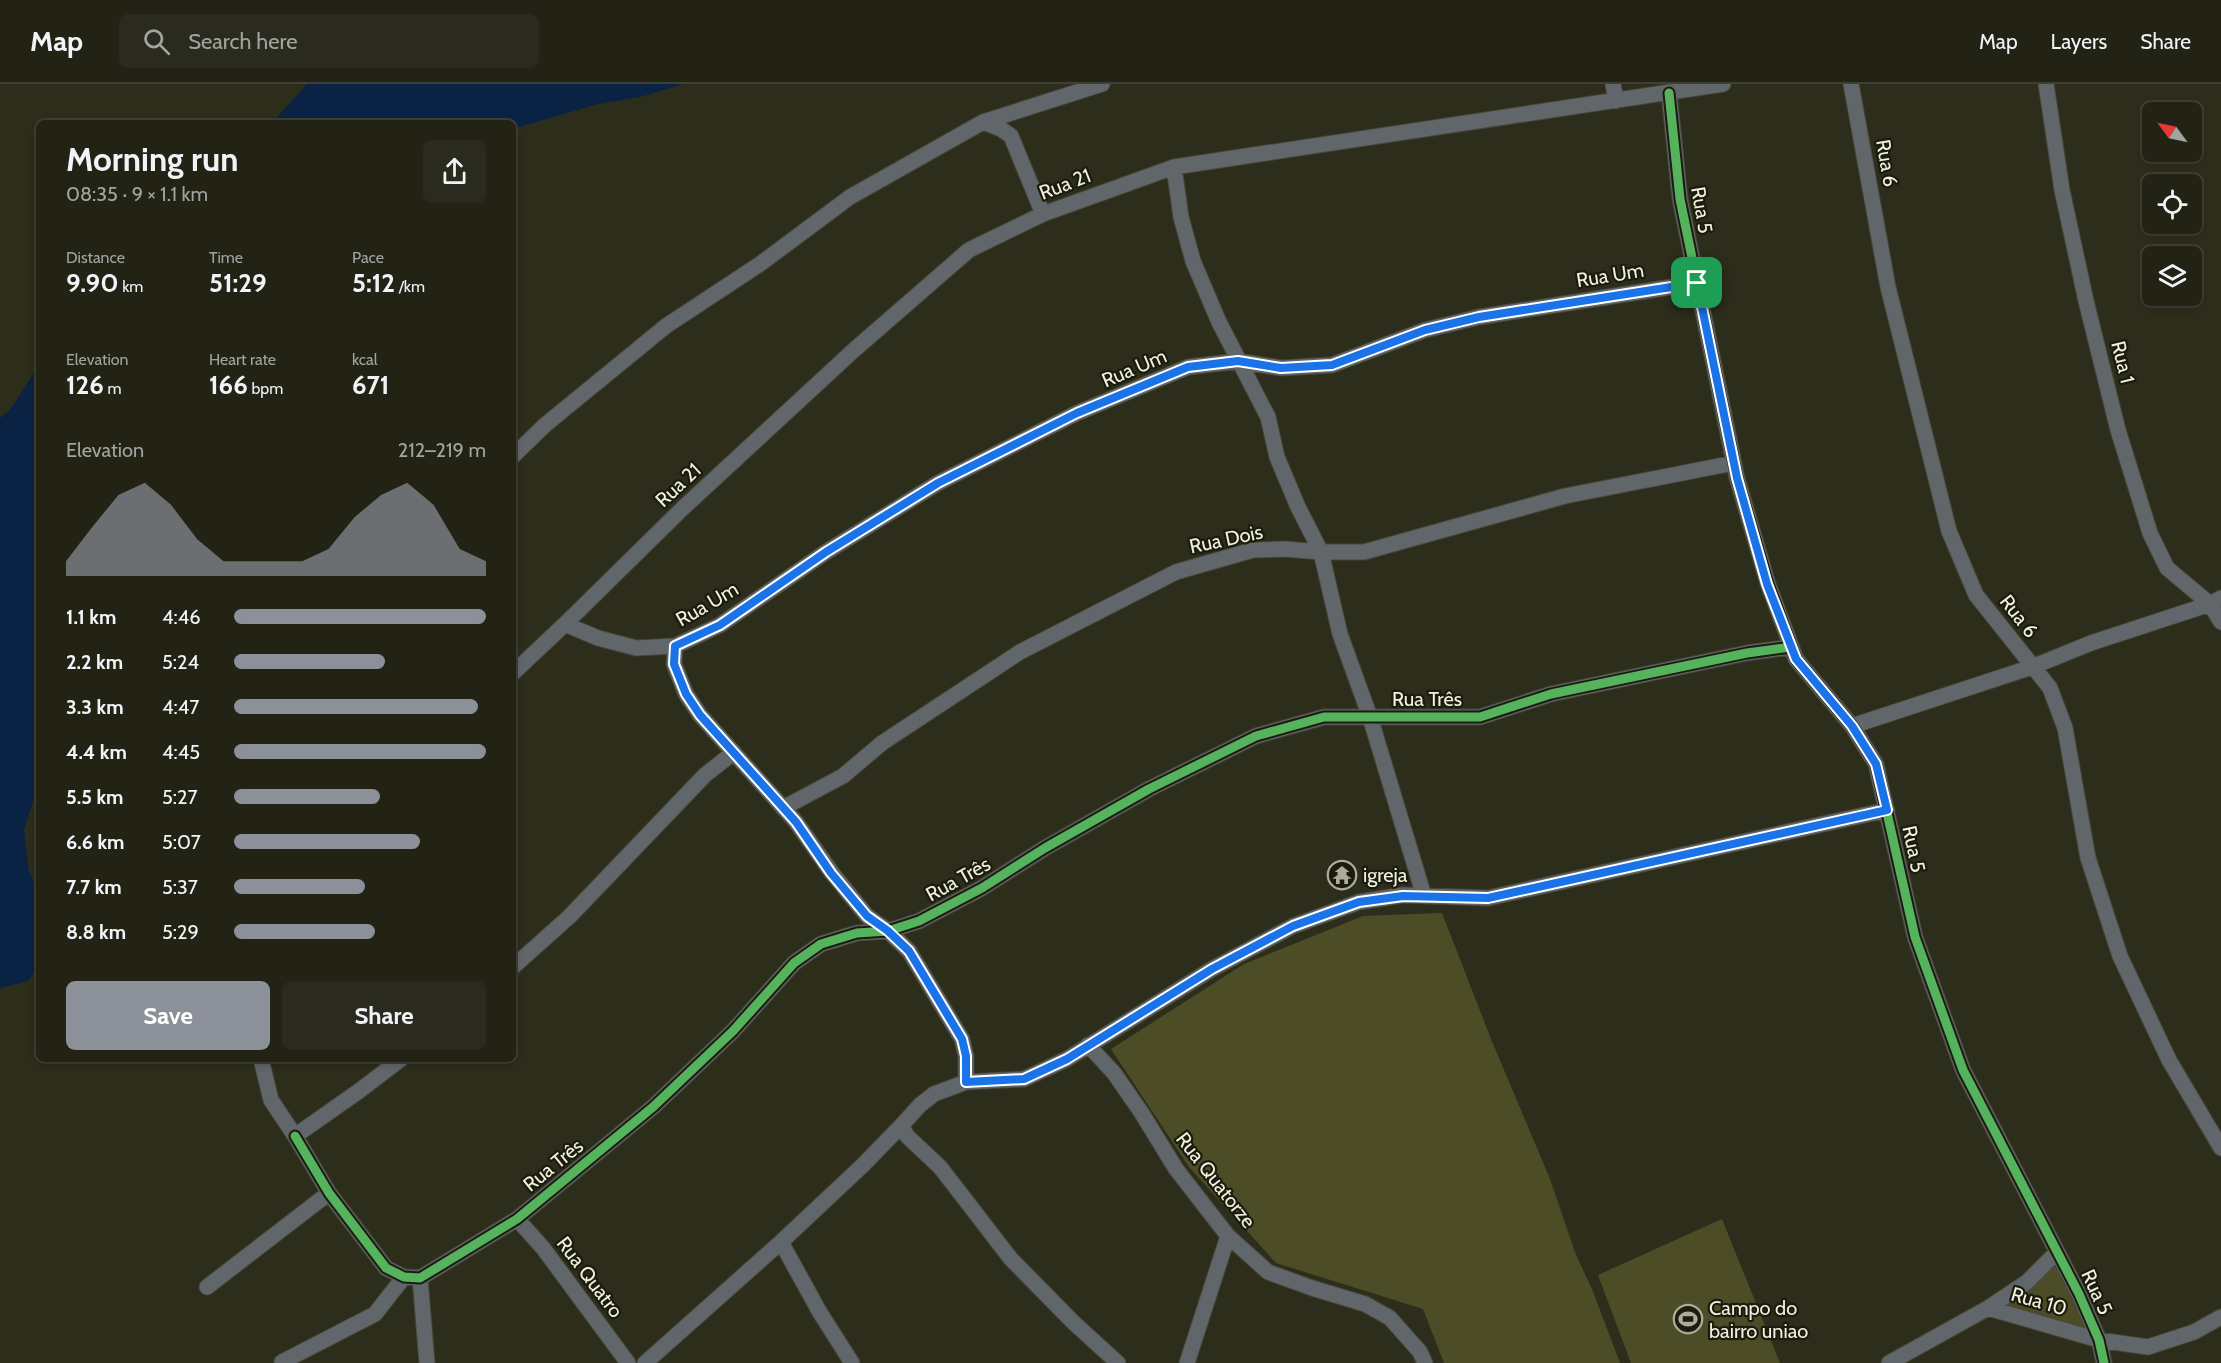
<!DOCTYPE html>
<html lang="en">
<head>
<meta charset="utf-8">
<style>
  :root { --surface:#222215; --page:#2a2a1e; --text:#f1f3f6; --muted:#a2a4a0; --line:#3f3f34; --accent:#8c9099 }
  body { margin:0; font-family:Cabin,sans-serif; background:var(--page); color:var(--text); height:100vh; display:flex; flex-direction:column; font-size:22px; white-space:nowrap }
  * { box-sizing:border-box; margin:0 }
  p { font-size:20px; color:var(--muted) }
  .icon { flex:none; width:33px; height:33px; fill:none; stroke:currentColor; stroke-width:2; stroke-linecap:round; stroke-linejoin:round }
  .map { position:relative; flex:1; overflow:hidden }
  .side { position:absolute; left:36px; top:36px; width:480px; height:942px; display:flex; flex-direction:column; background:var(--surface); border-radius:9px; box-shadow:0 3px 9px #0003,0 0 0 2px var(--line) }
  .side>* { flex:none }
  .needle { width:39px; rotate:303deg }
  .tools { position:absolute; left:2142px; top:18px; display:grid; gap:12px }
  .tools a { display:grid; place-items:center; width:60px; height:60px; border-radius:9px; background:var(--surface); box-shadow:0 3px 9px #0003,0 0 0 2px var(--line); font-size:30px }
  .pin { position:absolute; display:grid; place-items:center; width:51px; height:51px; color:#fff; margin:-26px; border-radius:12px; box-shadow:0 3px 9px #0006 }
  .round { display:grid; place-items:center; flex:none; width:63px; height:63px; border-radius:9px; background:var(--page) }
  .head { display:flex; align-items:center; justify-content:space-between; height:102px; padding:0 30px }
  h1 { font-size:33px; font-weight:800; line-height:45px }
  .metrics { display:grid; grid-template-columns:repeat(3,1fr); gap:9px; height:102px; padding:6px 30px }
  .metrics div { display:grid; align-content:center }
  .metrics b { font-size:26px; font-weight:800 }
  .metrics small { font-size:16px; font-weight:400 }
  .metrics p { font-size:16px }
  .chart { height:168px; padding:12px 30px }
  .chart p { display:flex; justify-content:space-between }
  .chart svg { width:100%; height:108px; margin-top:6px; fill:var(--accent); opacity:.7 }
  .primary-button { display:flex; gap:12px; margin-top:auto; padding:12px 30px }
  .primary-button a { flex:1; height:69px; border-radius:9px; background:var(--accent); color:#fff; font-size:24px; font-weight:800; line-height:69px; text-align:center }
  .primary-button a+a { background:var(--page); color:var(--text) }
  ul { padding:0 30px; list-style:none; font-size:20px }
  li { display:grid; grid-template-columns:96px 72px 1fr; align-items:center; height:45px }
  li i { height:15px; border-radius:8px; background:var(--accent) }
  header { display:flex; align-items:center; gap:36px; box-sizing:border-box; height:84px; padding:0 30px; background:var(--surface); border-bottom:2px solid var(--line) }
  header strong { font-size:28px }
  nav { display:flex; gap:33px; margin-inline-start:auto; font-size:21px }
  .search { width:420px; height:54px; background:var(--page); display:flex; align-items:center; gap:15px; box-sizing:border-box; padding:0 21px; border-radius:9px; color:var(--muted); font-size:22px }
  .map>svg:first-child { display:block }
  .green { fill:#4c4d27 }
  .water { fill:#0a2244 }
  .lines { fill:none; stroke-linecap:round; stroke-linejoin:round }
  .street-casing { stroke:#474739; stroke-width:17 }
  .street { stroke:#60666a; stroke-width:15 }
  .cycleway-casing { stroke:#1b1b0e; stroke-width:13 }
  .cycleway { stroke:#56b35d; stroke-width:9 }
  .route-casing { stroke:#fff; stroke-width:12 }
  .route { stroke:#1a73e8; stroke-width:8 }
  .labels { text-anchor:middle; stroke-width:4.5; stroke-linejoin:round; paint-order:stroke }
  .street-label { font-size:20px; fill:#f0f1de; stroke:#1b1b0e }
  .poi-label { font-size:20px; fill:#f0f1de; stroke:#1b1b0e; text-anchor:start }
</style>
</head>
<body>
<header>
<strong>Map</strong>
<div class="search"><svg class="icon" aria-label="search" viewBox="0 0 24 24"><circle cx="10" cy="10" r="6"/><path d="M15 15l6 6"/></svg>Search here</div>
<nav><a>Map</a><a>Layers</a><a>Share</a></nav>
</header>
<div class="map">
<svg width="2221" height="1279" viewBox="0 0 2221 1279">
  <rect width="100%" height="100%" fill="#2d2d1c"/>
  <path class="green" d="M1442 829 1491 955 1550 1095 1576 1171 1592 1205 1620 1279H1444L1423 1225 1276 1179 1189 1083 1111 965 1244 880 1363 832Z
    M1722 1135 1780 1279H1631L1598 1191Z
    M2055 1175 2090 1249 1999 1224Z"/>
  <path class="water" d="M307 0H683L640 13 598 20 519 43 513 47V39H272Z
    M39 281V698L24 746 29 787 39 811V882L28 897 0 904V334L10 326Z"/>
  <g class="lines">
    <g class="street-casing">
      <path id="street" d="M1613 0 1616 17
        M1851 0 1888 203 1949 447 1976 511 2050 604 2065 644 2088 774 2120 872 2169 976 2221 1064
        M2046 0 2062 106 2086 217 2118 346 2150 449 2167 484 2210 520 2221 538
        M1669 9 1680 115 1737 394 1768 500 1796 575 1852 642 1876 680 1915 853 1963 986 2079 1210 2099 1256 2104 1279
        M983 38 1001 45 1011 52 1043 130
        M1174 83 1181 133 1193 177 1219 238 1268 333 1277 373 1298 423 1321 468 1340 550 1370 633 1424 812
        M513 372 545 341 666 242 760 180 850 113 983 38 1102 0
        M565 540 683 424 854 266 969 166 1043 130 1174 83 1723 0
        M675 562 720 541 826 468 938 399 1077 329 1188 283 1238 277 1281 284 1332 281 1425 246 1479 233 1697 199
        M513 589 565 540 598 554 636 564 675 562 674 580 686 610 700 631 796 738 832 789 867 832 888 847 909 867 962 955 966 972V998L1024 995 1067 975 1212 885 1293 842 1359 818 1403 811 1488 814 1887 726
        M1852 642 2032 583 2091 559 2210 520 2221 514
        M783 724 843 692 882 659 1020 568 1176 488 1253 466 1285 465 1321 468H1364L1565 412 1734 379
        M513 883 570 832 705 691 733 669
        M1088 961 1114 989 1141 1028 1176 1085 1228 1152 1268 1188 1312 1204 1365 1220 1390 1234 1420 1268 1425 1279
        M261 975 271 1016 295 1052 359 1007 401 975
        M901 1042 920 1021 934 1010 966 998
        M295 1052 329 1109 386 1184 404 1193 420 1194 517 1135 653 1023 733 947 794 879 821 860 857 849 888 847 919 837 982 804 1045 764 1149 705 1256 652 1324 633H1480L1551 610 1747 569 1791 563
        M517 1135 543 1164 628 1279
        M420 1194 427 1279
        M207 1203 329 1109
        M1988 1224 2027 1198 2057 1168
        M282 1278 375 1230 404 1193
        M645 1279 781 1158
        M852 1279 819 1227 781 1158 862 1082 901 1042 908 1053 940 1083 1011 1175 1074 1239 1118 1279
        M1187 1279 1228 1152
        M1889 1279 1988 1224 2099 1256 2148 1263 2194 1248 2221 1233"/>
    </g>
    <use href="#street" class="street"/>
    <g class="cycleway-casing">
      <path id="cycleway" d="M1669 9 1680 115 1737 394 1768 500 1796 575 1852 642 1876 680 1915 853 1963 986 2079 1210 2099 1256 2104 1279
        M295 1052 329 1109 386 1184 404 1193 420 1194 517 1135 653 1023 733 947 794 879 821 860 857 849 888 847 919 837 982 804 1045 764 1149 705 1256 652 1324 633H1480L1551 610 1747 569 1791 563"/>
    </g>
    <use href="#cycleway" class="cycleway"/>
  </g>
  <g class="lines">
    <g class="route-casing">
      <path id="route" d="M1697 199 1737 394 1767 500 1796 575 1852 642 1876 680 1887 726 1488 814 1403 812 1359 818 1293 842 1212 885 1067 975 1024 995 966 998V972L962 955 909 867 888 847 867 832 831 789 796 738 700 631 686 610 674 580 675 562 720 541 826 468 938 399 1077 329 1188 283 1238 277 1281 284 1332 281 1425 246 1479 233Z"/>
    </g>
    <use href="#route" class="route"/>
  </g>
  <defs>
    <g id="temple-ring" transform="scale(1.5)"><circle r="9.5" fill="#1b1b0e" stroke="#acac9a" stroke-width="1.5"/><path d="M0-6L5-2H3V0L6.5 2.5H4V6H1.5V3h-3V6H-4V2.5H-6.5L-3 0V-2H-5Z" fill="#acac9a"/></g>
    <g id="stadium-ring" transform="scale(1.5)"><circle r="9.5" fill="#1b1b0e" stroke="#acac9a" stroke-width="1.5"/><path d="M0-5a6.5 5 0 1 0 0 10a6.5 5 0 1 0 0-10ZM-3.5-1.8h7v3.6h-7Z" fill="#acac9a"/></g>
  </defs>
  <g fill-rule="evenodd">
    <use href="#temple-ring" x="1342" y="791"/>
    <use href="#stadium-ring" x="1688" y="1235"/>
  </g>
  <g class="labels">
    <g class="street-label">
      <text transform="translate(1887 79) rotate(80)" y="7">Rua 6</text>
      <text transform="translate(1065 100) rotate(-21)" y="7">Rua 21</text>
      <text transform="translate(1702 126) rotate(80)" y="7">Rua 5</text>
      <text transform="translate(1610 191) rotate(-9)" y="7">Rua Um</text>
      <text transform="translate(2123 278) rotate(76)" y="7">Rua 1</text>
      <text transform="translate(1134 284) rotate(-23)" y="7">Rua Um</text>
      <text transform="translate(678 401) rotate(-43)" y="7">Rua 21</text>
      <text transform="translate(1226 455) rotate(-12)" y="7">Rua Dois</text>
      <text transform="translate(707 520) rotate(-30)" y="7">Rua Um</text>
      <text transform="translate(2019 532) rotate(52)" y="7">Rua 6</text>
      <text x="1427" y="622">Rua Três</text>
      <text transform="translate(1914 765) rotate(78)" y="7">Rua 5</text>
      <text transform="translate(958 795) rotate(-29)" y="7">Rua Três</text>
      <text transform="translate(553 1081) rotate(-39)" y="7">Rua Três</text>
      <text transform="translate(1216 1096) rotate(52)" y="7">Rua Quatorze</text>
      <text transform="translate(590 1193) rotate(53)" y="7">Rua Quatro</text>
      <text transform="translate(2097 1208) rotate(65)" y="7">Rua 5</text>
      <text transform="translate(2039 1217) rotate(16)" y="7">Rua 10</text>
    </g>
    <g class="poi-label">
      <text x="1363" y="798">igreja</text>
      <text x="1709" y="1231">Campo do<tspan x="1709" dy="23">bairro uniao</tspan></text>
    </g>
  </g>
</svg>
<div class="tools">
<a><svg class="needle" viewBox="-14 -14 28 28"><path d="M0-13l5 13h-10z" fill="#e53935"/><path d="M0 13l5-13h-10z" fill="#a2a4a0"/></svg></a>
<a><svg class="icon" aria-label="locate" viewBox="0 0 24 24"><circle cx="12" cy="12" r="6"/><path d="M12 2v4M12 18v4M2 12h4M18 12h4"/></svg></a>
<a><svg class="icon" aria-label="layers" viewBox="0 0 24 24"><path d="M12 4l9 5-9 5-9-5zM3 14l9 5 9-5"/></svg></a>
</div>
<div class="pin" style="left:1697px;top:199px;background:#1e9e55"><svg class="icon" aria-label="arrive" viewBox="0 0 24 24"><path d="M6 21V4h12l-3 4 3 4H6"/></svg></div>
<section class="side">
<div class="head"><div><h1>Morning run</h1><p>08:35 · 9 × 1.1 km</p></div><a class="round"><svg class="icon" aria-label="share" viewBox="0 0 24 24"><path d="M12 15V3M7 8l5-5 5 5M5 13v7h14v-7"/></svg></a></div>
<div class="metrics">
<div><p>Distance</p><b>9.90<small> km</small></b></div>
<div><p>Time</p><b>51:29</b></div>
<div><p>Pace</p><b>5:12<small> /km</small></b></div>
</div>
<div class="metrics">
<div><p>Elevation</p><b>126<small> m</small></b></div>
<div><p>Heart rate</p><b>166<small> bpm</small></b></div>
<div><p>kcal</p><b>671</b></div>
</div>
<div class="chart"><p><span>Elevation</span>212–219 m</p>
<svg viewBox="0 0 160 44" preserveAspectRatio="none"><path d="M0 44V38L10 24L20 11L30 6L40 15L50 29L60 38L70 38L80 38L90 38L100 33L110 20L120 11L130 6L140 15L150 33L160 38V44z"/></svg>
</div>
<ul>
<li><b>1.1 km</b>4:46<i style="width:100%"></i></li>
<li><b>2.2 km</b>5:24<i style="width:60%"></i></li>
<li><b>3.3 km</b>4:47<i style="width:97%"></i></li>
<li><b>4.4 km</b>4:45<i style="width:100%"></i></li>
<li><b>5.5 km</b>5:27<i style="width:58%"></i></li>
<li><b>6.6 km</b>5:07<i style="width:74%"></i></li>
<li><b>7.7 km</b>5:37<i style="width:52%"></i></li>
<li><b>8.8 km</b>5:29<i style="width:56%"></i></li>
</ul>
<div class="primary-button"><a>Save</a><a>Share</a></div>
</section>
</div>
</body>
</html>
